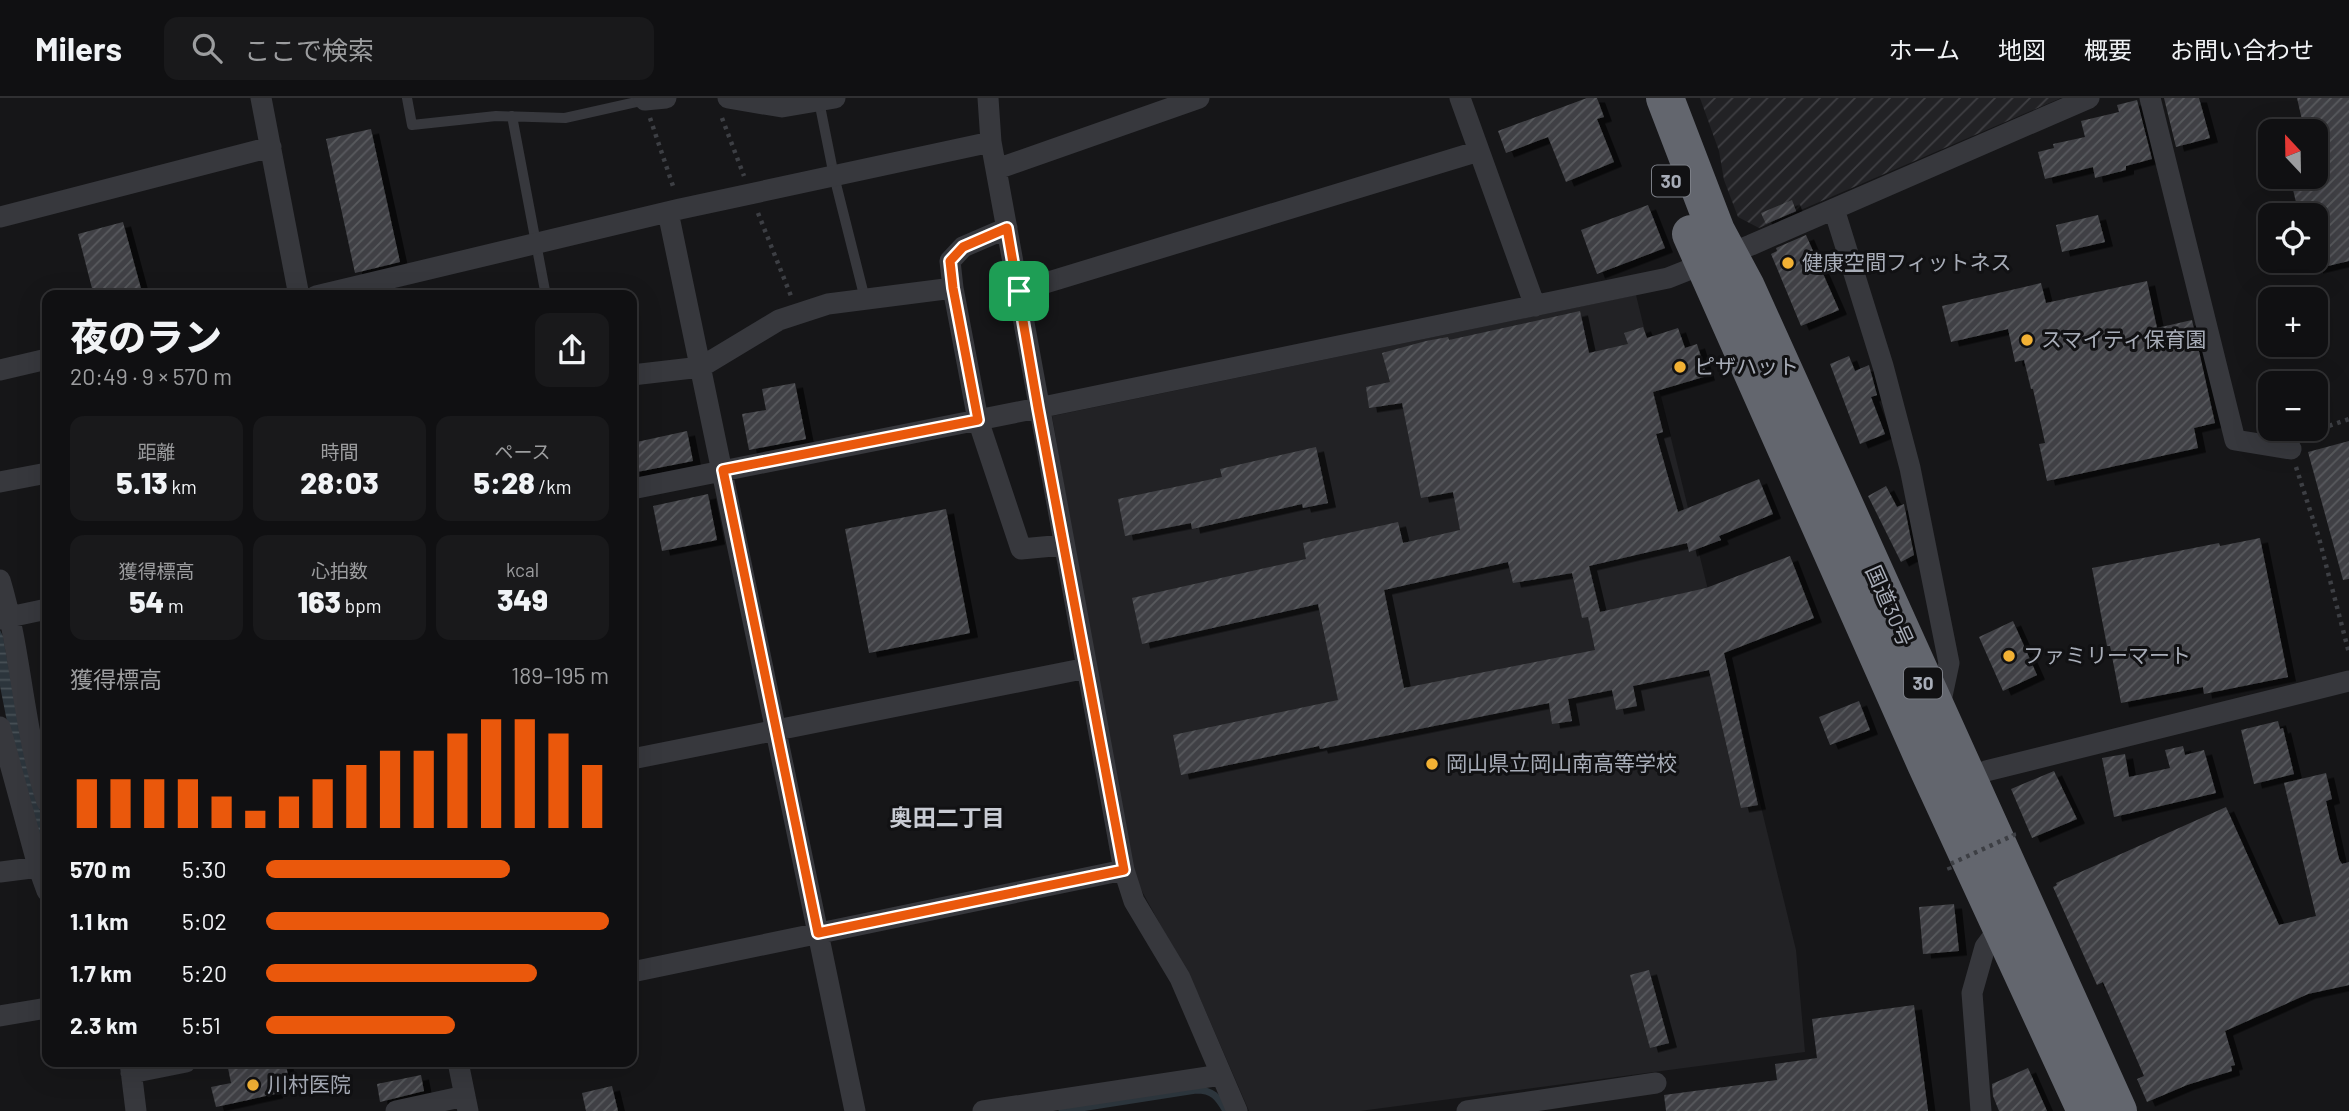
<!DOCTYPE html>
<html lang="ja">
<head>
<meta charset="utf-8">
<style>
  :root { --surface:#101012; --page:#19191b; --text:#f1f3f6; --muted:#9c9d9f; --line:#303032; --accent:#ea580c }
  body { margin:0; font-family:Barlow,"Noto Sans JP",sans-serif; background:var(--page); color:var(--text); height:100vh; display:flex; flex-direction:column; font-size:26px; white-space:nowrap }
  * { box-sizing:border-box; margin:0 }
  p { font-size:23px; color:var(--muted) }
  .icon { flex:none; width:38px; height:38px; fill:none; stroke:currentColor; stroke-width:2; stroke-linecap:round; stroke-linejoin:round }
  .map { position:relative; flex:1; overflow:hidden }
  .panel { position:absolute; left:42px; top:192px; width:595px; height:777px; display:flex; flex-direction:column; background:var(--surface); border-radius:14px; box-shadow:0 7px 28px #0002,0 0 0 2px var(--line) }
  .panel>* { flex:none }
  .needle { width:46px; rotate:338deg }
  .controls { position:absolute; left:2258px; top:21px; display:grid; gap:14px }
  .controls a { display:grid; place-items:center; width:70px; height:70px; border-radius:14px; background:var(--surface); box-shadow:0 7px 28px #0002,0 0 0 2px var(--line); font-size:35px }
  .pin { position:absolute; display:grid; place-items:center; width:60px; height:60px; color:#fff; margin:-30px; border-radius:14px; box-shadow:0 4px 10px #0006 }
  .round { display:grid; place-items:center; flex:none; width:74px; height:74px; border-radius:14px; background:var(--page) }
  .head { display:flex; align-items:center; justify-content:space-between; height:119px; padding:0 28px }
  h1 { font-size:38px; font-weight:800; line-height:52px }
  .metrics { display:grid; grid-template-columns:repeat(3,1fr); gap:10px; height:119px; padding:7px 28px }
  .metrics div { display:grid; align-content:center; border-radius:14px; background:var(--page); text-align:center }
  .metrics b { font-size:30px; font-weight:800 }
  .metrics small { font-size:19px; font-weight:400 }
  .metrics p { font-size:19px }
  .chart { height:196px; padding:14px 28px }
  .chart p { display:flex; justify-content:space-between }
  .chart svg { width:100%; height:126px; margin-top:7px; stroke:var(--accent); stroke-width:6 }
  ul { padding:0 28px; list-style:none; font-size:23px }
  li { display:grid; grid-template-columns:112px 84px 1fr; align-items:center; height:52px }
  li i { height:18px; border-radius:9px; background:var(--accent) }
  header { display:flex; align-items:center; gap:42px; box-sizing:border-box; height:98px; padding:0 35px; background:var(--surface); border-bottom:2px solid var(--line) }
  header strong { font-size:33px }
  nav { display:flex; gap:38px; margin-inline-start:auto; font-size:24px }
  .search { width:490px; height:63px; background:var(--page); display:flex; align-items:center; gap:18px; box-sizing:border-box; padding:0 24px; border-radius:14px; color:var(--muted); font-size:26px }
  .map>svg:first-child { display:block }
  .built { fill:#222225 }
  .industrial { fill:url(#industrial-furrows) }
  .water { fill:url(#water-rules) }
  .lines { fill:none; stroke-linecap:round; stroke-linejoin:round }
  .stream { stroke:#2c353c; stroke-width:7 }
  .building { fill:url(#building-hatch); fill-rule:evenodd; filter:url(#shadow) }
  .path { stroke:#3d3f44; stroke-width:4.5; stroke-dasharray:3.5 5; stroke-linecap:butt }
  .lane { stroke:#37383d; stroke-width:10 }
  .street { stroke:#37383d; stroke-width:21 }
  .highway { stroke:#63666e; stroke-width:38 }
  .path-bridge { stroke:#3d3f44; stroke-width:4.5; stroke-dasharray:3.5 5; stroke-linecap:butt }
  .route-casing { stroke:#fff; stroke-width:14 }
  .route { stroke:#ea580c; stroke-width:9 }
  .poi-dot { fill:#f2b134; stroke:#111113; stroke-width:2.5 }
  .labels { text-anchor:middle; stroke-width:6; stroke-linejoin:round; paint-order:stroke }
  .shield { fill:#111113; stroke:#7b7e86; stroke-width:2 }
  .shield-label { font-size:19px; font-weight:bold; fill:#a8adb8 }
  .poi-label { font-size:21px; fill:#a8adb8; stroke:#111113; text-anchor:start }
  .street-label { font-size:21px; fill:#a8adb8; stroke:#111113 }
  .neighbourhood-label { font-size:23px; font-weight:bold; fill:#c9ccd4; stroke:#111113 }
</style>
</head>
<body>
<header>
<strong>Milers</strong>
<div class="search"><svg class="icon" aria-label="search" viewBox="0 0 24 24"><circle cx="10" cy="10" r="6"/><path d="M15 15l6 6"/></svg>ここで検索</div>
<nav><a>ホーム</a><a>地図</a><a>概要</a><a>お問い合わせ</a></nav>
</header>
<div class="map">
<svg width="2349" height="1013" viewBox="0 0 2349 1013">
  <defs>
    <pattern id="industrial-furrows" width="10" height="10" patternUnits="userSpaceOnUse" patternTransform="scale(1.75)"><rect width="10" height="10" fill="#222225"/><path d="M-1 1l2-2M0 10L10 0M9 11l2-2" fill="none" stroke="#3f3f43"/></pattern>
    <pattern id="water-rules" width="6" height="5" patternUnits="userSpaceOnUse" patternTransform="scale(1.75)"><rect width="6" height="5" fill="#2c353c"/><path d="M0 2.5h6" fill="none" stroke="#485056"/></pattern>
    <pattern id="building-hatch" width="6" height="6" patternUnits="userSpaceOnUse" patternTransform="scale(1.75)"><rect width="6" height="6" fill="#404145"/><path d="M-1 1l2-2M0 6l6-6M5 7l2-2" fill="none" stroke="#595a5e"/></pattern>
    <filter id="shadow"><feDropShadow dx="8" dy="4.5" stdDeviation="0" flood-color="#0009"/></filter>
  </defs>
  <rect width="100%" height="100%" fill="#161618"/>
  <path class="built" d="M1636 197 1796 852 1805 954 1360 1013H1249L1199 898 1131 773 1052 318Z"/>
  <path class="industrial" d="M1700 0H2061L1759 130 1738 119 1724 82 1719 53Z"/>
  <path class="water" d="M0 532 3 538 25 660 47 737V780L14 659 0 588Z"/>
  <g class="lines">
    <path class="stream" d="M1062 1013 1196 992C1213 992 1218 999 1226 1013"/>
  </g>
  <path class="building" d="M1587 0H1597L1604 19 1597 21 1614 64 1566 84 1548 39 1506 55 1498 33Z
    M2164 0H2199L2210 40 2176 49Z
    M2297 0H2349V163L2315 171V117H2299L2290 79H2315V19L2302 22Z
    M2137 2 2152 61 2126 68V72L2095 80 2093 69 2045 81 2038 54 2054 50 2053 46 2085 39 2081 23 2119 14 2117 7Z
    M371 31 400 164 355 175 326 41Z
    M1792 102 1796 113 1766 126 1761 115Z
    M1648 107 1665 150 1597 176 1581 132Z
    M2098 117 2105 144 2062 154 2056 127Z
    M123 124 143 198H94L78 136Z
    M1806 137 1839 212 1801 228 1771 156 1777 153 1776 150Z
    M2147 183 2157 230 2192 222 2215 325 2194 330 2198 350 2047 383 2039 346 2045 345 2033 291H2031L2024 262 2015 264 2008 231 1951 244 1942 208 2041 185 2046 205Z
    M1580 213 1589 255 1628 246 1624 235 1643 229 1647 240 1678 230 1685 250 1697 246 1707 278 1653 294 1663 334 1656 336 1678 414 1759 381 1773 416 1719 438 1721 442 1689 454 1687 445 1589 468 1600 514 1706 490 1790 458 1814 520 1724 555 1758 707 1741 710 1709 572 1633 588 1637 608 1616 612 1612 592 1568 601 1572 623 1552 626 1549 605 1320 651 1319 648 1181 677 1173 637 1338 602 1318 506 1142 546 1132 500 1306 461 1303 445 1398 424 1403 445 1460 432 1453 394 1421 400 1402 305 1369 310 1366 289 1390 284 1382 255 1426 243 1448 239 1449 242ZM1508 464 1513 485 1572 475 1582 520 1588 519 1595 552 1404 590 1384 492Z
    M1849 258 1855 273 1869 267 1877 297 1871 299 1885 336 1860 346 1830 266Z
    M795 285 806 341 749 352 742 316 766 312 762 291Z
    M687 333 693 363 632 375V345Z
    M2349 343V481L2343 482 2308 354Z
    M1316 349 1328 405 1303 410 1302 406 1192 431 1191 425 1125 438 1118 401 1222 379 1220 371Z
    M1886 388 1897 409 1904 406 1914 457 1901 464 1868 398Z
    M708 396 717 442 662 453 653 408Z
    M946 411 970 535 869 555 845 431Z
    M2260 440 2288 579 2204 596 2203 589 2121 605 2110 548H2107L2092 470 2219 445 2220 448Z
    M2013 523 2037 577 2003 593 1979 539Z
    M1859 603 1870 632 1830 647 1819 619Z
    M2278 623 2280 631 2283 630 2294 676 2254 686 2241 632Z
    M2183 648 2185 657 2204 652 2216 695 2114 719 2102 660 2125 656 2129 679 2170 670 2165 652Z
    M2054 673 2077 721 2032 740 2011 691Z
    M2326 675 2332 701 2326 703 2339 761 2342 766 2349 764V887L2308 896 2225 933 2235 967 2231 968 2232 973 2187 987 2147 1004 2137 981 2144 978 2103 884 2097 887 2053 789 2057 787 2056 785 2226 709 2279 827 2316 818 2284 685Z
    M1954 806 1959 853 1923 856 1919 809Z
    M1649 872 1669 945 1650 950 1630 877Z
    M1914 907 1928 1013H1666L1664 997 1777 982 1775 966 1817 960 1812 921Z
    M255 964H285L290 985 274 988 275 996 216 1009 211 989 231 985 228 970Z
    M2028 970 2047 1013H1999L1993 998 1992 986Z
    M421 977 424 993 380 1004 377 986Z
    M612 988 618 1013H586L582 995Z"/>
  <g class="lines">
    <path class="path" d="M650 20 674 91
      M722 20 744 78
      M758 115 791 198
      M2305 336 2349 321
      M2296 369 2319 440 2349 555"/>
    <path class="lane" d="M407 0 412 27 496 18 565 20 645 2
      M819 3 834 78 865 201
      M512 18 546 198"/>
    <path class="street" d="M261 0 299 198
      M644 0 645 2 666 0
      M728 0 782 9 835 0
      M988 0 991 44 1124 772 1134 803 1180 880 1237 1013
      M1460 0 1535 208
      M2150 0 2235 342 2291 351
      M997 71 1199 0
      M1834 111 1883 268 1910 370 1949 565 1939 612
      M668 114 855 1013
      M0 119 271 49
      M1007 130 963 149 950 163 953 190 978 322 1021 451 1064 447
      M1019 193 1479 53
      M316 198 680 111 991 44
      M0 272 47 261
      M632 277 701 269 779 222 828 206 953 190
      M0 384 47 375
      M632 391 1038 310 1668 180 1751 147 2089 0
      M0 482C22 555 23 632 47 704
      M0 521 47 511
      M0 629 38 768 47 793
      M632 661 1087 570
      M1959 683 1986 673 2349 583
      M0 774 47 768
      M632 874 1124 772
      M0 918 47 910
      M130 964 136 1013
      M458 964 468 1013
      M131 975 186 964
      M396 1013 465 998
      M983 1013 1221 977
      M1467 1013 1656 985
      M1981 1013 1972 895 1985 849 2003 825"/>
    <path class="highway" d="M1665 0 1716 133 1746 189 2118 1013
      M1691 136 1926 666 2086 1013"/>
    <path class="path-bridge" d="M1950 772 1948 767 2014 737 2012 731"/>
  </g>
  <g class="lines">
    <g class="route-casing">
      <path id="route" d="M1007 130 1038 310 1124 772 818 835 723 372 978 322 953 190 950 163 963 149Z"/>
    </g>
    <use href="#route" class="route"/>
  </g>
  <g class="poi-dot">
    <circle cx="1788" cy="165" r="7"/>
    <circle cx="2027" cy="242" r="7"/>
    <circle cx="1680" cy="269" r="7"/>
    <circle cx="2009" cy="558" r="7"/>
    <circle cx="1432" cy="666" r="7"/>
    <circle cx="253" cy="987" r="7"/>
  </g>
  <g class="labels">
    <g class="shield">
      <rect x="1652" y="67.5" width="38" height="31" rx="5"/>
      <rect x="1904" y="569.5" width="38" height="31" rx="5"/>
    </g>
    <g class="shield-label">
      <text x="1671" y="90">30</text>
      <text x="1923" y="592">30</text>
    </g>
    <g class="poi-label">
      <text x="1802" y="172">健康空間フィットネス</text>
      <text x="2041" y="249">スマイティ保育園</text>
      <text x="1694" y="276">ピザハット</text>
      <text x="2023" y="565">ファミリーマート</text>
      <text x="1446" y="673">岡山県立岡山南高等学校</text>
      <text x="267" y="994">川村医院</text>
    </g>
    <g class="street-label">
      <text transform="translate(1889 508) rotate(66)" y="7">国道30号</text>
    </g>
    <g class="neighbourhood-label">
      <text x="947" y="728">奥田二丁目</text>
    </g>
  </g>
</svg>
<div class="controls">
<a><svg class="needle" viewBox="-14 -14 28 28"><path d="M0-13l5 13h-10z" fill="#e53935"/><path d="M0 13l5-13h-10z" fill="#9c9d9f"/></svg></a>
<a><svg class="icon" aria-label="locate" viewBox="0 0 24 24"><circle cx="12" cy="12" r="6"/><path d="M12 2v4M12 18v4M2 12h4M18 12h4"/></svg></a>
<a>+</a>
<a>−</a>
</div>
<div class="pin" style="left:1019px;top:193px;background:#1e9e55"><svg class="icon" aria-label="arrive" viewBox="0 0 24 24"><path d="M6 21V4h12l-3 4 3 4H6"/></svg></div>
<section class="panel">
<div class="head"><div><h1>夜のラン</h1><p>20:49 · 9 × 570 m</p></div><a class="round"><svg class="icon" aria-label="share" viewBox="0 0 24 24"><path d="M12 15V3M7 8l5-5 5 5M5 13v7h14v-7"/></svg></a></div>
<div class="metrics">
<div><p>距離</p><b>5.13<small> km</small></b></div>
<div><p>時間</p><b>28:03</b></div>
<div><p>ペース</p><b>5:28<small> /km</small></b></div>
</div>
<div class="metrics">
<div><p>獲得標高</p><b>54<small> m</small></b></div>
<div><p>心拍数</p><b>163<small> bpm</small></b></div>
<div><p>kcal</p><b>349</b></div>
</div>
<div class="chart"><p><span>獲得標高</span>189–195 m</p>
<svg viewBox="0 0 160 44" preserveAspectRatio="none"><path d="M5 44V27M15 44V27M25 44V27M35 44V27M45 44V33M55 44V38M65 44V33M75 44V27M85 44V22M95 44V17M105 44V17M115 44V11M125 44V6M135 44V6M145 44V11M155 44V22"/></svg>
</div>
<ul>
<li><b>570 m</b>5:30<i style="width:71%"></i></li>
<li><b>1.1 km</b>5:02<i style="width:100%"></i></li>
<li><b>1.7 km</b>5:20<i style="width:79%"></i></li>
<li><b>2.3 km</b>5:51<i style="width:55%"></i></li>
</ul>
</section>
</div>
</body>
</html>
